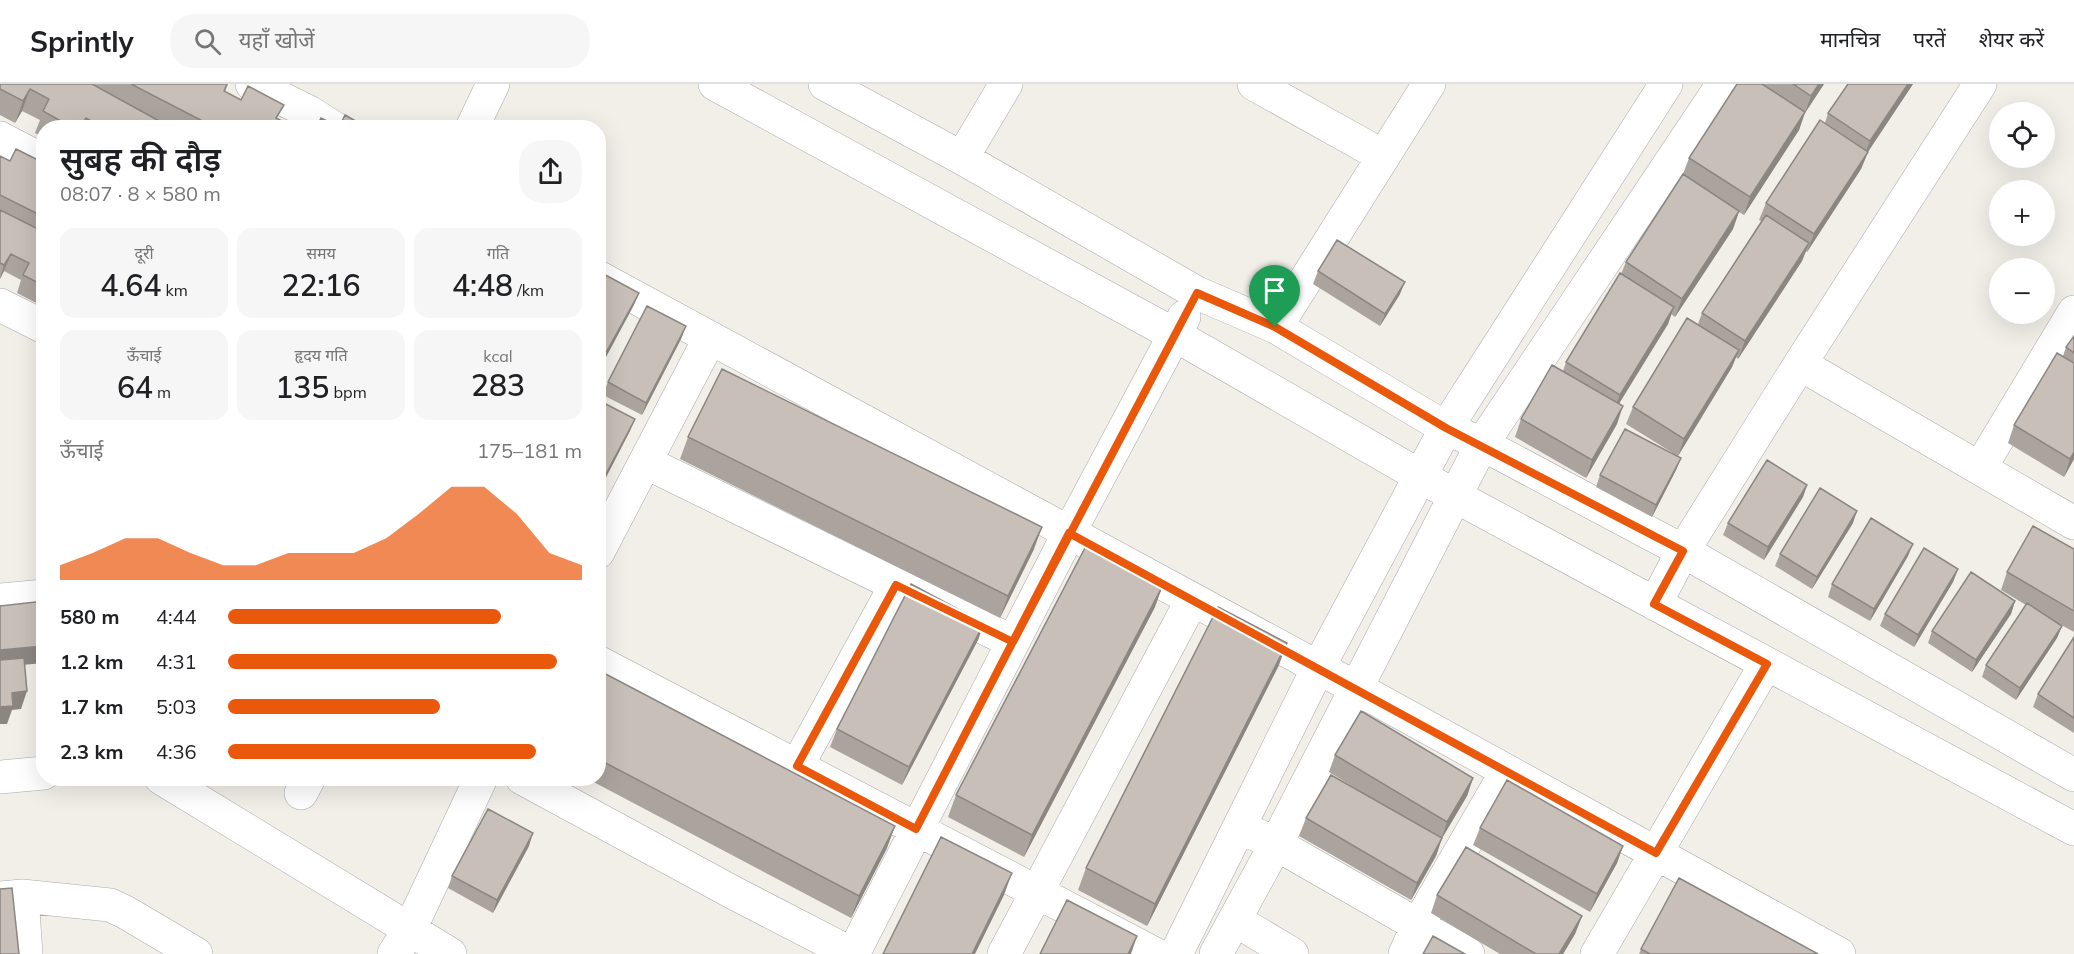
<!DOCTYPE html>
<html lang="hi">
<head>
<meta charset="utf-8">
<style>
  :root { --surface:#fff; --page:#f6f6f6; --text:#202124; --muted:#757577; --line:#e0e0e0; --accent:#ea580c }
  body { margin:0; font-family:Mulish,"Noto Sans Devanagari",sans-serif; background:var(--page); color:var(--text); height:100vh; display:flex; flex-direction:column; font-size:22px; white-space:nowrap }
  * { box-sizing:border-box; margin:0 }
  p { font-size:20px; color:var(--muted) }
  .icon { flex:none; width:33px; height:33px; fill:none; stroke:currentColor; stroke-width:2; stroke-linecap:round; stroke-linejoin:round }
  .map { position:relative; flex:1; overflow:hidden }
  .drawer { position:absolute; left:36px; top:36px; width:570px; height:666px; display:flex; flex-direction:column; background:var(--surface); border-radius:24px; box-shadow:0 6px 24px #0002 }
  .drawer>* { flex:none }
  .fabs { position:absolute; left:1989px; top:18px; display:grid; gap:12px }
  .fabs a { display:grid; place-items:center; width:66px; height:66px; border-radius:50%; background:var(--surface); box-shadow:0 6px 24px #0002; font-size:30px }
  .pin { position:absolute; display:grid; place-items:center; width:51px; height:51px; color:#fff; margin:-62px -26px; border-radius:50% 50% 50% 0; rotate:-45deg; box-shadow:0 0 6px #0007 }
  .pin .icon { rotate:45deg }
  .round { display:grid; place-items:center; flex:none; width:63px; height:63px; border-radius:24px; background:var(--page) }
  .overview { display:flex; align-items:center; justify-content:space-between; height:102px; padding:0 24px }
  h1 { font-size:33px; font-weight:600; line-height:45px }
  .stats { display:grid; grid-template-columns:repeat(3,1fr); gap:9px; height:102px; padding:6px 24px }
  .stats div { display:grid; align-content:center; border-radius:15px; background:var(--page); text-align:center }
  .stats b { font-size:30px; font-weight:600 }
  .stats small { font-size:16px; font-weight:400 }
  .stats p { font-size:16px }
  .chart { height:168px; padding:12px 24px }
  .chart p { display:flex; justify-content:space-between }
  .chart svg { width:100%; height:108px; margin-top:6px; fill:var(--accent); opacity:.7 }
  ul { padding:0 24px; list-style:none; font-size:20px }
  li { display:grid; grid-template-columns:96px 72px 1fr; align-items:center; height:45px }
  li i { height:15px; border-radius:8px; background:var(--accent) }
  header { display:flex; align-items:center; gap:36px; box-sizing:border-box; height:84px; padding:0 30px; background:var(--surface); border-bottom:2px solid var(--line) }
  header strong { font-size:28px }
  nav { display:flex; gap:33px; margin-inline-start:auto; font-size:21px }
  .search { width:420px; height:54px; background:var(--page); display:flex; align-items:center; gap:15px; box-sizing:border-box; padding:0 21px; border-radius:24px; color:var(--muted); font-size:22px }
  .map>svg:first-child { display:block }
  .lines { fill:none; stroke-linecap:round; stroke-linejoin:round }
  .minor-casing { stroke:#a9a9a9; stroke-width:34 }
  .minor { stroke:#fff; stroke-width:33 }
  .wall { fill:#aba49e }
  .shaded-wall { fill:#8b8681 }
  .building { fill:#c7bfb8; stroke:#8b8681; stroke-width:1.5 }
  .route-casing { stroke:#fff; stroke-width:12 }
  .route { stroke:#ea580c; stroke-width:8 }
</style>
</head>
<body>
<header>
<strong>Sprintly</strong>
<div class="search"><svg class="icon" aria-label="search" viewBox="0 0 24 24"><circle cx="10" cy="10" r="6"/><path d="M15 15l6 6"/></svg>यहाँ खोजें</div>
<nav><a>मानचित्र</a><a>परतें</a><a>शेयर करें</a></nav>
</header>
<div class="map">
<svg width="2074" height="870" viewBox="0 0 2074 870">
  <rect width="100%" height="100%" fill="#f2efe9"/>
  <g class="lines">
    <g class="minor-casing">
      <path id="minor" d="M252 0 309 28 334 44
        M715 0 1175 251 1455 412 2074 745
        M825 0 962 74 1197 209 1276 243 1446 344 1482 360 1683 467 2074 691
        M1254 0 1383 72
        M472 44 493 0
        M0 54 44 77
        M962 74 1006 0
        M598 193 1356 604 1839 870
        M0 221 44 243
        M1276 243 1429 0
        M1800 280 2074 439
        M645 378 1013 558
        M1980 384 2074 228
        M598 468 710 254
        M0 516 44 512
        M1655 520 1683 467 1800 280 1980 0
        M598 578 1155 870
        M797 682 896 501
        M0 693 44 689
        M161 694 450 870
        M522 694 734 809 852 870
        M301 709 309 694
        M1255 750 1276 760 1468 870
        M22 812 26 870
        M0 814 22 812 110 821 125 828 196 870
        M1235 836 1292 870
        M394 870 410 845 481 694
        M853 870 1069 449 1184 233
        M1004 870 1192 516
        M1176 870 1318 584 1446 344 1666 0
        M1216 870 1276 760 1482 360 1723 0
        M1405 870 1418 841 1507 687
        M1597 870 1766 580"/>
    </g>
    <use href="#minor" class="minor"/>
  </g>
  <path class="wall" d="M0 0H228L225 8 278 35 290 44H44V54L35 49 40 36 22 27 15 39 0 31Z
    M1737 0H1824L1805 29 1799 46 1744 131 1739 128 1733 145 1675 233 1671 230 1668 240 1619 320 1617 340 1586 394 1515 353 1521 335 1563 287 1566 278 1621 190 1626 178 1683 90 1689 74Z
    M1913 0 1868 68 1861 85 1807 168 1806 167 1802 177 1738 275 1736 273 1732 283 1678 372 1681 374 1676 386 1652 433 1596 403 1600 391 1676 371 1626 340 1633 323 1698 240 1702 229 1761 137 1759 136 1766 119 1825 39 1828 29Z
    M0 72 10 77 44 79V223L17 209 21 196 4 187 0 195Z
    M1318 187 1400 210 1380 242 1313 200Z
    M686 242 681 255 642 331 603 311 608 298Z
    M2074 252V375L2064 393 2008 359 2014 341 2063 272 2066 263Z
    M688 353 1034 465 1000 534 680 375Z
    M1807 401 1803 413 1764 476 1723 451 1728 439Z
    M1853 439 1812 505 1775 482 1780 470Z
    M2074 465V548L2056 538 2062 542 2057 554 2016 616 1982 593 1986 581 2026 521 2001 506 2007 488Z
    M1908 472 1870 537 1828 513 1832 500Z
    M1958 485 1953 498 1914 563 1880 542 1885 530Z
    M2015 517 2011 530 1972 588 1928 559 1932 547Z
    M1155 523 1024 773 948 733 956 711Z
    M984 539 978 556 902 701 830 663 837 645Z
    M2074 553V649L2033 623 2038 610Z
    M1279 581 1147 842 1078 806 1086 784Z
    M598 586 887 764 851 834 586 694H598Z
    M1335 671 1473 694 1467 712 1442 754 1436 772 1411 816 1299 752 1306 734 1373 715 1329 688Z
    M1480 744 1623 762 1617 779 1590 828 1473 761Z
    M529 762 493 829 448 804 452 792Z
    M1437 811 1582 832 1575 850 1563 870H1500L1431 829Z
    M1641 865 1818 870H1639Z"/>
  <path class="shaded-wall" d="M1819 0H1824L1805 29 1811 12Z
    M1908 0H1913L1863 75 1870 57Z
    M30 5 22 27 15 39 23 17Z
    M1805 28 1799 46 1744 131 1750 113Z
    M1868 68 1861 85 1807 168 1814 150Z
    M1739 127 1733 145 1675 233 1682 215Z
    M1809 159 1802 177 1738 275 1745 257Z
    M11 170 4 187 0 195 4 181Z
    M1405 198 1400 210 1380 242 1385 230Z
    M639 209 634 221 598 288V283Z
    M1674 223 1668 240 1613 329 1620 311Z
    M686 242 681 255 642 331 646 319Z
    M1739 266 1732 283 1678 372 1684 355Z
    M1623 322 1617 340 1586 394 1592 376Z
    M635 335 630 347 598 409V405Z
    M2074 368V375L2064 393 2070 375Z
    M1681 374 1676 386 1652 433 1656 421Z
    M1807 401 1803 413 1764 476 1768 463Z
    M1857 427 1853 439 1812 505 1817 493Z
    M1042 443 1034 465 1000 534 1008 512Z
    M1913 460 1908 472 1870 537 1874 525Z
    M1958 485 1953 498 1914 563 1918 551Z
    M1163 501 1155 523 1024 773 1032 751Z
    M2015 517 2011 530 1972 588 1976 576Z
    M984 539 978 556 902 701 909 683Z
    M2062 542 2057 554 2016 616 2020 604Z
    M1287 559 1279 581 1147 842 1155 820Z
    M44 562V579L0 583V566Z
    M27 607 21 625 12 626 7 640H0V623L12 609Z
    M1473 694 1467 712 1441 756 1447 738Z
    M895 742 887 764 851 834 859 812Z
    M533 749 529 762 493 829 497 816Z
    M1442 754 1436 772 1411 816 1417 799Z
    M1623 762 1617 779 1590 828 1597 810Z
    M1012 789 1004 811 975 870H972Z
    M1582 832 1575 850 1563 870H1559Z
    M1137 852 1131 870H1128Z"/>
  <path class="building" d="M0 0H92L172 44H99L100 42 86 34 80 44H73L43 27 49 15 30 5 23 17 0 5Z
    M131 0H227L224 7 241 16 248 2 284 21 276 34 291 42 290 44H216Z
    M1737 0H1762L1805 28 1750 113 1689 74Z
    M1793 0H1819L1811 12Z
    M1848 0H1908L1870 57 1828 29Z
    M345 31 368 44H316L321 34 339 43Z
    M1820 36 1868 68 1814 150 1766 119Z
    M16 65 44 79V133L0 111V72L10 77Z
    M1683 90 1739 127 1682 215 1626 178Z
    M0 126 44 148V202L23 191 29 179 11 170 4 181 0 179Z
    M1766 131 1809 159 1745 257 1702 229Z
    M1337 156 1405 198 1385 230 1318 187Z
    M598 187 639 209 598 283Z
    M1620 189 1674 223 1620 311 1566 278Z
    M647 222 686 242 646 319 608 298Z
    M1687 234 1739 266 1684 355 1633 323Z
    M2074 252V269L2066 263Z
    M2057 269 2074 279V368L2070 375 2014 341Z
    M1552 281 1623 322 1592 376 1521 335Z
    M722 285 1042 443 1008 512 688 353Z
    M598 316 635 335 598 405Z
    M1625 345 1681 374 1656 421 1600 391Z
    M1767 376 1807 401 1768 463 1728 439Z
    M1820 404 1857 427 1817 493 1780 470Z
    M1871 434 1913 460 1874 525 1832 500Z
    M2033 442 2074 465V527L2007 488Z
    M1087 460 1163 501 1032 751 956 711Z
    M1924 464 1958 485 1918 551 1885 530Z
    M1971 488 2015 517 1976 576 1932 547Z
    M911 500 984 539 909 683 837 645Z
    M44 517V562L0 566V522Z
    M2027 519 2062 542 2020 604 1986 581Z
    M1218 523 1287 559 1155 820 1086 784Z
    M2074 553V634L2038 610Z
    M24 574 27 607 12 609 13 622 0 623V576Z
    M598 586 895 742 859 812 598 675Z
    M1361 627 1473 694 1447 738 1335 671Z
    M1331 691 1442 754 1417 799 1306 734Z
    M1507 696 1623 762 1597 810 1480 744Z
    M488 725 533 749 497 816 452 792Z
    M941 753 1012 789 972 870H883Z
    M1466 763 1582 832 1559 870H1536L1437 811Z
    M1679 794 1818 870H1650L1641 865Z
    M12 804 19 870H0V805Z
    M1067 816 1137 852 1128 870H1040Z
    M1433 852 1465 870H1423Z"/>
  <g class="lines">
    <g class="route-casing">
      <path id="route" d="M1275 243 1197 209 1013 558 896 501 797 682 916 745C967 646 1018 548 1069 449L1656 769 1767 580 1654 520 1683 467 1446 344 1275 243"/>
    </g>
    <use href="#route" class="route"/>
  </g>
</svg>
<div class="fabs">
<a><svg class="icon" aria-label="locate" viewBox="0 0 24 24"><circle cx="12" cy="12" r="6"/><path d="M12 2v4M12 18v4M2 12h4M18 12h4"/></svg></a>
<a>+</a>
<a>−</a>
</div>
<div class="pin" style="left:1275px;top:243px;background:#1e9e55"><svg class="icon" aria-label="arrive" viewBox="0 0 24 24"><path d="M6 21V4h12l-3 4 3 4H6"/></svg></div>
<section class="drawer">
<div class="overview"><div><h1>सुबह की दौड़</h1><p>08:07 · 8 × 580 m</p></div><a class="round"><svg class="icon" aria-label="share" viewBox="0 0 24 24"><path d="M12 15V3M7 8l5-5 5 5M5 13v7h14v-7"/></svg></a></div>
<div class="stats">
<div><p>दूरी</p><b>4.64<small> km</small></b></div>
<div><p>समय</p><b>22:16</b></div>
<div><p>गति</p><b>4:48<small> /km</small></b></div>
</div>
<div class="stats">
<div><p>ऊँचाई</p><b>64<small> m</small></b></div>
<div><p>हृदय गति</p><b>135<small> bpm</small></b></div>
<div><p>kcal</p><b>283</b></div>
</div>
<div class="chart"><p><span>ऊँचाई</span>175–181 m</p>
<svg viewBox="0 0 160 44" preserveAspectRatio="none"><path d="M0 44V38L10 33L20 27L30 27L40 33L50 38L60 38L70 33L80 33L90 33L100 27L110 17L120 6L130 6L140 17L150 33L160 38V44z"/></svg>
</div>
<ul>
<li><b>580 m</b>4:44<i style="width:77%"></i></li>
<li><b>1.2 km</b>4:31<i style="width:93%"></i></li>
<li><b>1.7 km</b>5:03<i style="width:60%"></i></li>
<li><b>2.3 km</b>4:36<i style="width:87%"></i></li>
</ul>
</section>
</div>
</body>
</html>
